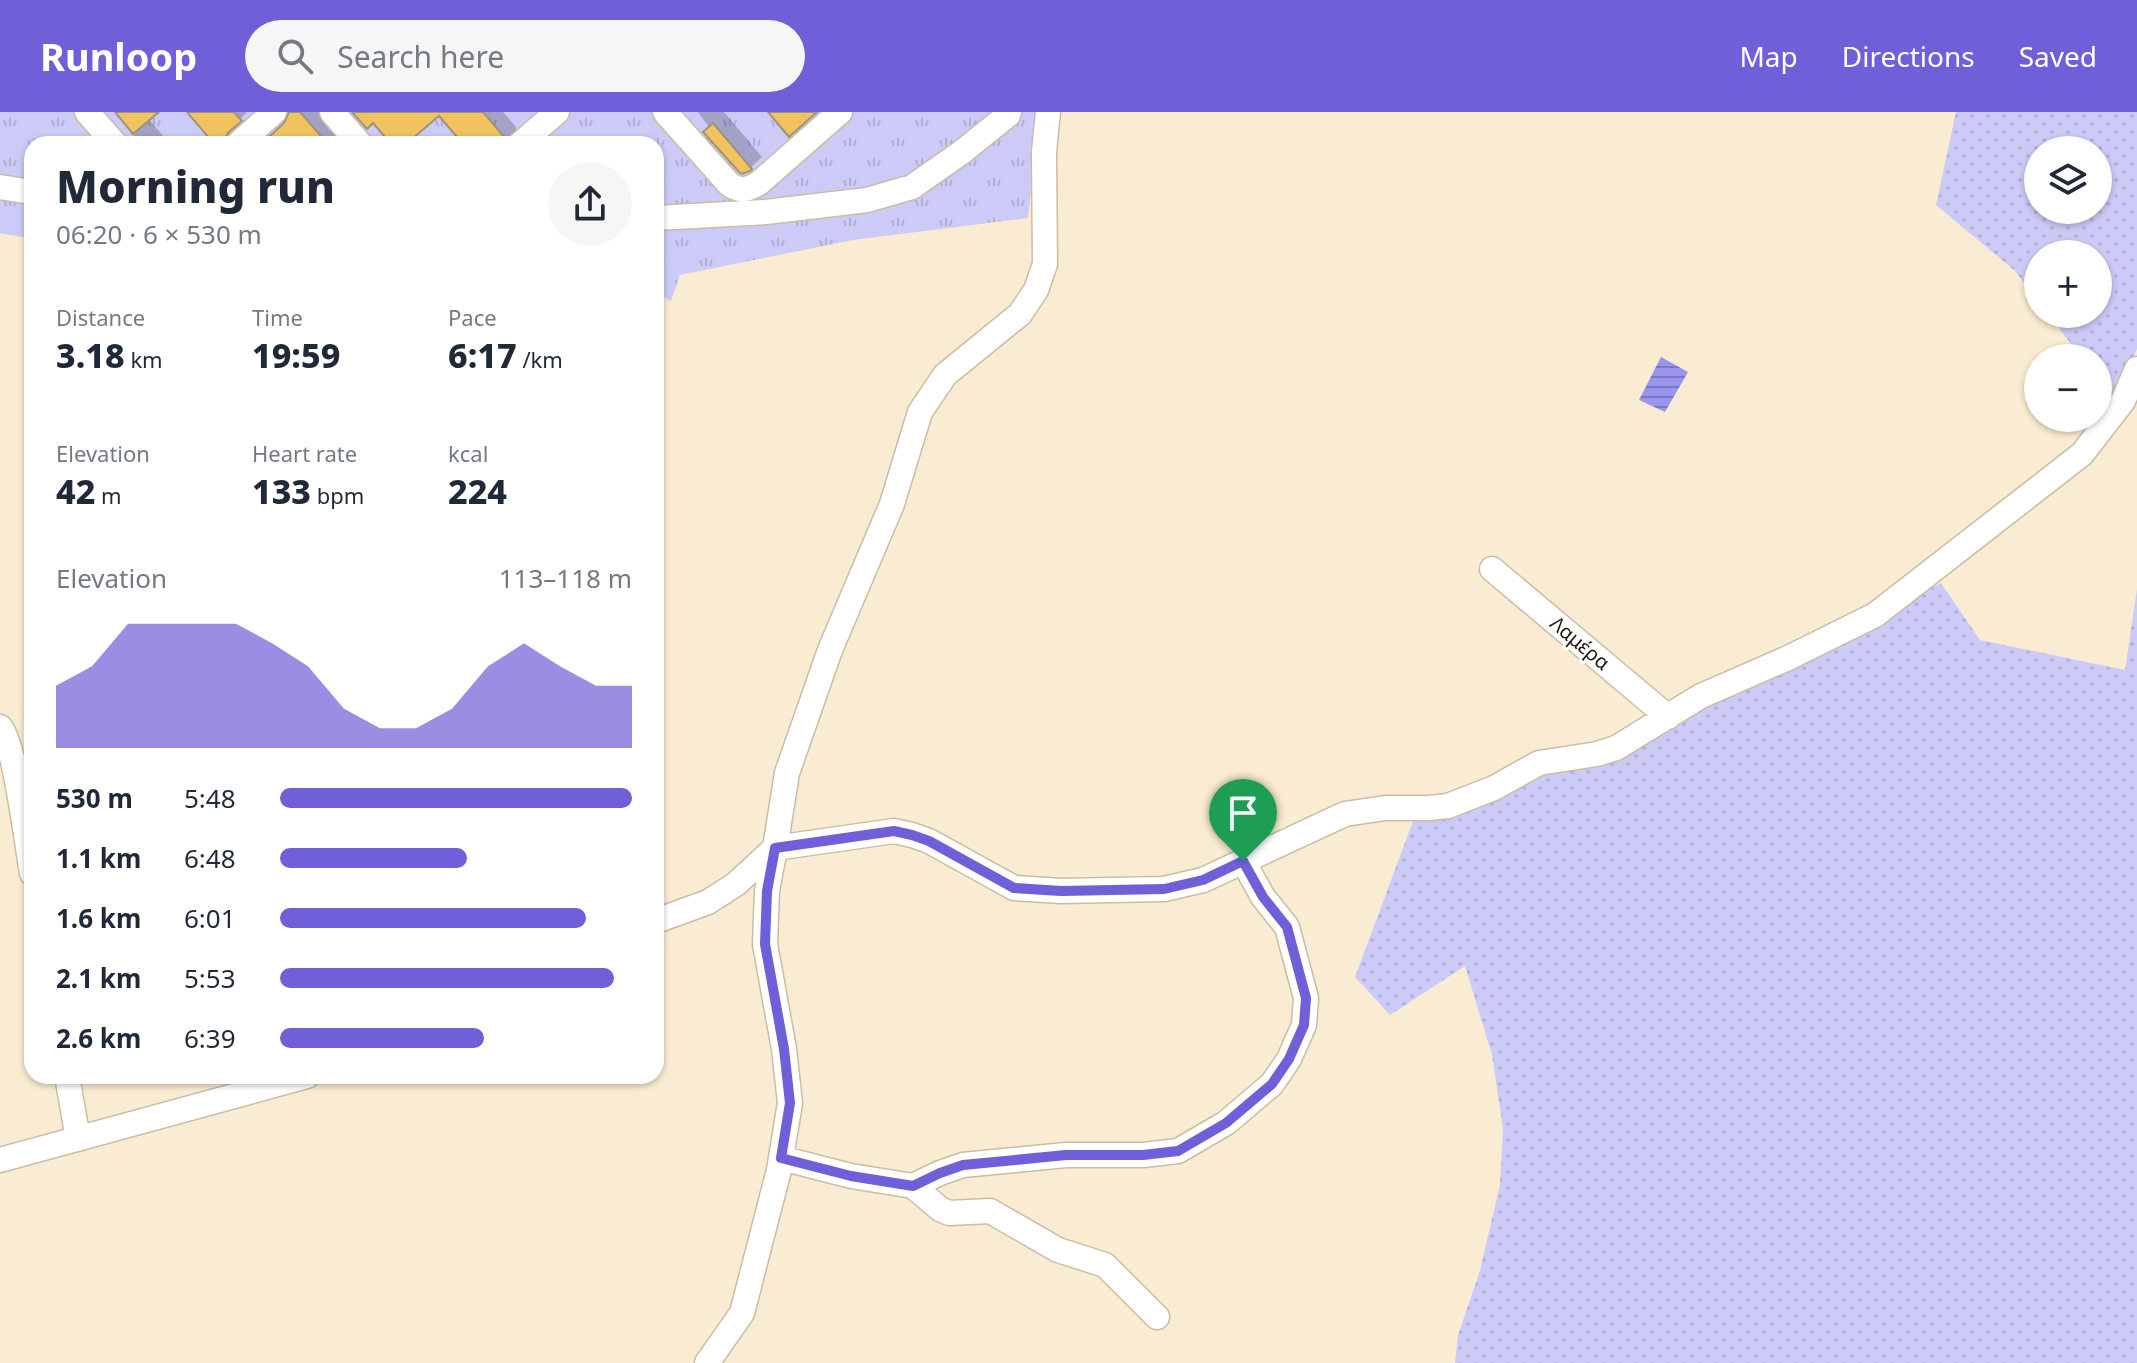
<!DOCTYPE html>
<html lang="en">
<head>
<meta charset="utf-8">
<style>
  :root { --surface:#fff; --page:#f6f6f7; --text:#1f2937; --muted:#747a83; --accent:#6f5fd9 }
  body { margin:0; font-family:"Noto Sans",sans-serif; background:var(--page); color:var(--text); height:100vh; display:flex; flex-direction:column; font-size:30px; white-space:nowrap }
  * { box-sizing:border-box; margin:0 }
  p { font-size:26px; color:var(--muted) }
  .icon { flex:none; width:44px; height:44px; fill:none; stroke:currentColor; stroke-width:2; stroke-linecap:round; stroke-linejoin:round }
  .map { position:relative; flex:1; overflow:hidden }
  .drawer { position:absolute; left:24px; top:24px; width:640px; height:948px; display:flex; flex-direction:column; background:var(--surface); border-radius:24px; box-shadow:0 2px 6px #0004 }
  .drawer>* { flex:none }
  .fabs { position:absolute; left:2024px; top:24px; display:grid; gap:16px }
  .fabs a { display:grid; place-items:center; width:88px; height:88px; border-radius:50%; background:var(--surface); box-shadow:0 2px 6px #0004; font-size:40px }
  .pin { position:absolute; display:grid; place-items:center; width:68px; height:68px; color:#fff; margin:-82px -34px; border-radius:50% 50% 50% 0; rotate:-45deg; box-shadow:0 0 8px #0007 }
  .pin .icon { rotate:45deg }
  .round { display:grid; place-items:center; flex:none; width:84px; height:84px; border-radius:42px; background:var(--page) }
  .summary { display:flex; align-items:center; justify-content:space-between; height:136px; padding:0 32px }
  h1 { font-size:44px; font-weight:800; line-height:60px }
  .figures { display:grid; grid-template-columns:repeat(3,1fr); gap:12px; height:136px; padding:8px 32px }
  .figures div { display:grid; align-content:center }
  .figures b { font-size:34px; font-weight:800 }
  .figures small { font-size:22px; font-weight:400 }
  .figures p { font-size:22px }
  .chart { height:224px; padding:16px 32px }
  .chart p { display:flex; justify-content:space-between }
  .chart svg { width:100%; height:144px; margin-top:8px; fill:var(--accent); opacity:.7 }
  ul { padding:0 32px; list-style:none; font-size:26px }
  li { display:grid; grid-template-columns:128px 96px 1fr; align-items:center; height:60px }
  li i { height:20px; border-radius:10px; background:var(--accent) }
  header { display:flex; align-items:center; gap:48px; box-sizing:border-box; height:112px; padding:0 40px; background:var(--accent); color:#fff }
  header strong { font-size:38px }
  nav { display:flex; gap:44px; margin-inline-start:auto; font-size:28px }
  .search { width:560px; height:72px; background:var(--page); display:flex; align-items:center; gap:20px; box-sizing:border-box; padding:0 28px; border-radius:44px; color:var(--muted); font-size:30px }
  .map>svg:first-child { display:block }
  .grass { fill:url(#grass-dots); fill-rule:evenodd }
  .park { fill:url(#park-tufts) }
  .water { fill:url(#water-rules) }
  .shadow { fill:#0003 }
  .building { fill:#f0c360; stroke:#9e937b; stroke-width:2 }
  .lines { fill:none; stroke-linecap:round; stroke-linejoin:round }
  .minor-casing { stroke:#c9bda4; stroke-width:27 }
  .minor { stroke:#fff; stroke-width:24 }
  .route-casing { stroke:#fff; stroke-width:16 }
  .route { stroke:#6f5fd9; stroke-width:10 }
  .labels { text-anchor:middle; stroke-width:6; stroke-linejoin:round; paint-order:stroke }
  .street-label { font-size:20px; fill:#1c180e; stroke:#fff }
</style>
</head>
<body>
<header>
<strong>Runloop</strong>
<div class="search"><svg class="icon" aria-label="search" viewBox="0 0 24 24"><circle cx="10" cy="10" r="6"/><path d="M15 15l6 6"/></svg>Search here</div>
<nav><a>Map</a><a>Directions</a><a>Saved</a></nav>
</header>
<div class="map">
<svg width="2137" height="1251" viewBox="0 0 2137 1251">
  <defs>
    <pattern id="grass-dots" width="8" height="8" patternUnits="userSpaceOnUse" patternTransform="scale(2)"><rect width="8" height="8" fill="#cccbf8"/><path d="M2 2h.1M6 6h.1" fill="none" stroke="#afaed3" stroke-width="1.8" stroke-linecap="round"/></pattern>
    <pattern id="park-tufts" width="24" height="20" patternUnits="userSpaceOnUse" patternTransform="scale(2)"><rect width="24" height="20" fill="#cccbf8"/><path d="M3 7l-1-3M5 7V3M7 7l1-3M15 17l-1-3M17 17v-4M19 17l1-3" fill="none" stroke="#afaed3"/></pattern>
    <pattern id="water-rules" width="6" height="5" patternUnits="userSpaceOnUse" patternTransform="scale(2)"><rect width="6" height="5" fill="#9994ed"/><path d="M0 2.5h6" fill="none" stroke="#7c78be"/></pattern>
  </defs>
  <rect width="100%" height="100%" fill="#f9ecd2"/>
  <path class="grass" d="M1956 0H2137V237L2113 287 2098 267V246H2082L2048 202H2098V142H2038V189L2015 159 1936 93ZM2038 38H2098V98H2038Z
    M1941 471 1980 528 2125 558 2137 477V1251H1455L1458 1223 1479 1162 1500 1073 1503 1017 1492 943 1465 854 1390 903 1355 865 1415 704 1524 663 1639 629Z"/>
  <path class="park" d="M0 0H1040L1028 106 853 128 680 163 671 189 656 180V32H32V127L0 121Z"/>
  <path class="water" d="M1661 245 1688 260 1665 300 1639 288Z"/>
  <path class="shadow" d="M118 0H156L148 6 170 32H131L130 27 136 21Z
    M190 0H247L217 32Z
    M292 0H319L345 31 278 32Z
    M354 0H503L516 15V18L502 32H466L439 1 412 24 419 32H394L374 8Z
    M698 0H724L762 45 751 55 742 60Z"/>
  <path class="building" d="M115 0H159L133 22Z
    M187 0H234L242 9 228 21 224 29 220 32H214Z
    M289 0H300L328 32H275L269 25 284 11Z
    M352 0H483L506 27 505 32H463L439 4 406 32H391L373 11 367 17Z
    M768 0H817L789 25Z
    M713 11 752 57 750 59 742 62 739 60 703 20Z"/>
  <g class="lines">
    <g class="minor-casing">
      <path id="minor" d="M87 0 115 32
        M332 0 360 32
        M665 0 729 72C740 80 747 78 759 71L840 0
        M238 32 274 0
        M520 32 557 0
        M0 75 32 80
        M656 106 766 100 867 88 912 75 962 40 1008 3 1009 0
        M1492 457 1668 605
        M0 615C15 630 27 734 32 761
        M656 809 708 790 736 772 775 736 787 661 830 538 892 392 920 300 945 263 1020 202 1036 178 1045 152 1044 40 1048 0
        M67 964 78 1027
        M781 1046 851 1064 913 1074 940 1061 963 1053 1066 1043H1143L1178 1039 1226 1011 1272 972 1289 947 1304 913 1306 886 1287 815 1263 785 1243 749
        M0 1048 307 964
        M913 1074 940 1097 949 1101 990 1099 1058 1138 1105 1153 1157 1205
        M707 1251 742 1201 779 1058 790 991 784 937 765 832 767 779 775 736 894 719 912 723 929 729 1014 776 1061 779 1164 777 1203 768 1345 702 1385 696H1429L1448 694 1494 676 1539 651 1597 642 1616 636 1701 584 1788 546 1875 503 2082 342 2123 289 2137 257"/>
    </g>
    <use href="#minor" class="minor"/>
  </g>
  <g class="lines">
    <g class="route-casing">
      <path id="route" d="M894 719 912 723 929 729 1014 776 1061 779 1164 777 1203 768 1243 749 1263 785 1287 815 1306 886 1304 913 1289 947 1272 972 1226 1011 1178 1039 1143 1043H1066L963 1053 940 1061 913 1074 851 1064 781 1046 790 991 784 937 765 832 767 779 775 736Z"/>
    </g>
    <use href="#route" class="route"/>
  </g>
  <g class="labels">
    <g class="street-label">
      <text transform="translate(1580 531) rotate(40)" y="7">Λαμέρα</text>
    </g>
  </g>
</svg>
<div class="fabs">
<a><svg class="icon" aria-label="layers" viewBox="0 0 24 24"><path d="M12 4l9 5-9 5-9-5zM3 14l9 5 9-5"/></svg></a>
<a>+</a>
<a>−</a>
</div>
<div class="pin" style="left:1243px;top:749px;background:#1e9e55"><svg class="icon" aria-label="arrive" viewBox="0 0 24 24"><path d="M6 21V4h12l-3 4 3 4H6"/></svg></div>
<section class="drawer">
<div class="summary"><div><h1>Morning run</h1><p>06:20 · 6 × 530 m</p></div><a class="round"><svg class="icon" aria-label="share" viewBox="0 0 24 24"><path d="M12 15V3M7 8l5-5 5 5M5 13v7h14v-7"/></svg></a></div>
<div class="figures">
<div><p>Distance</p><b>3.18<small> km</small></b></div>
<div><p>Time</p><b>19:59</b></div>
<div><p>Pace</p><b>6:17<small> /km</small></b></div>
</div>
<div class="figures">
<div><p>Elevation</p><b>42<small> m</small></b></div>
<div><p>Heart rate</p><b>133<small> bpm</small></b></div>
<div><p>kcal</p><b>224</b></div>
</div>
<div class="chart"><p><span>Elevation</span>113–118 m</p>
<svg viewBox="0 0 160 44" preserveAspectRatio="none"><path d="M0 44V25L10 19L20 6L30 6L40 6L50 6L60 12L70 19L80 32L90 38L100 38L110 32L120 19L130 12L140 19L150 25L160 25V44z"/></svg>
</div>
<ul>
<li><b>530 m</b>5:48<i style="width:100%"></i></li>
<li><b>1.1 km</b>6:48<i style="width:53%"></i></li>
<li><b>1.6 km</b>6:01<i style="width:87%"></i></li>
<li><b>2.1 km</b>5:53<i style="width:95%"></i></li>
<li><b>2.6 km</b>6:39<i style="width:58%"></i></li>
</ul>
</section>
</div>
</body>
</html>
